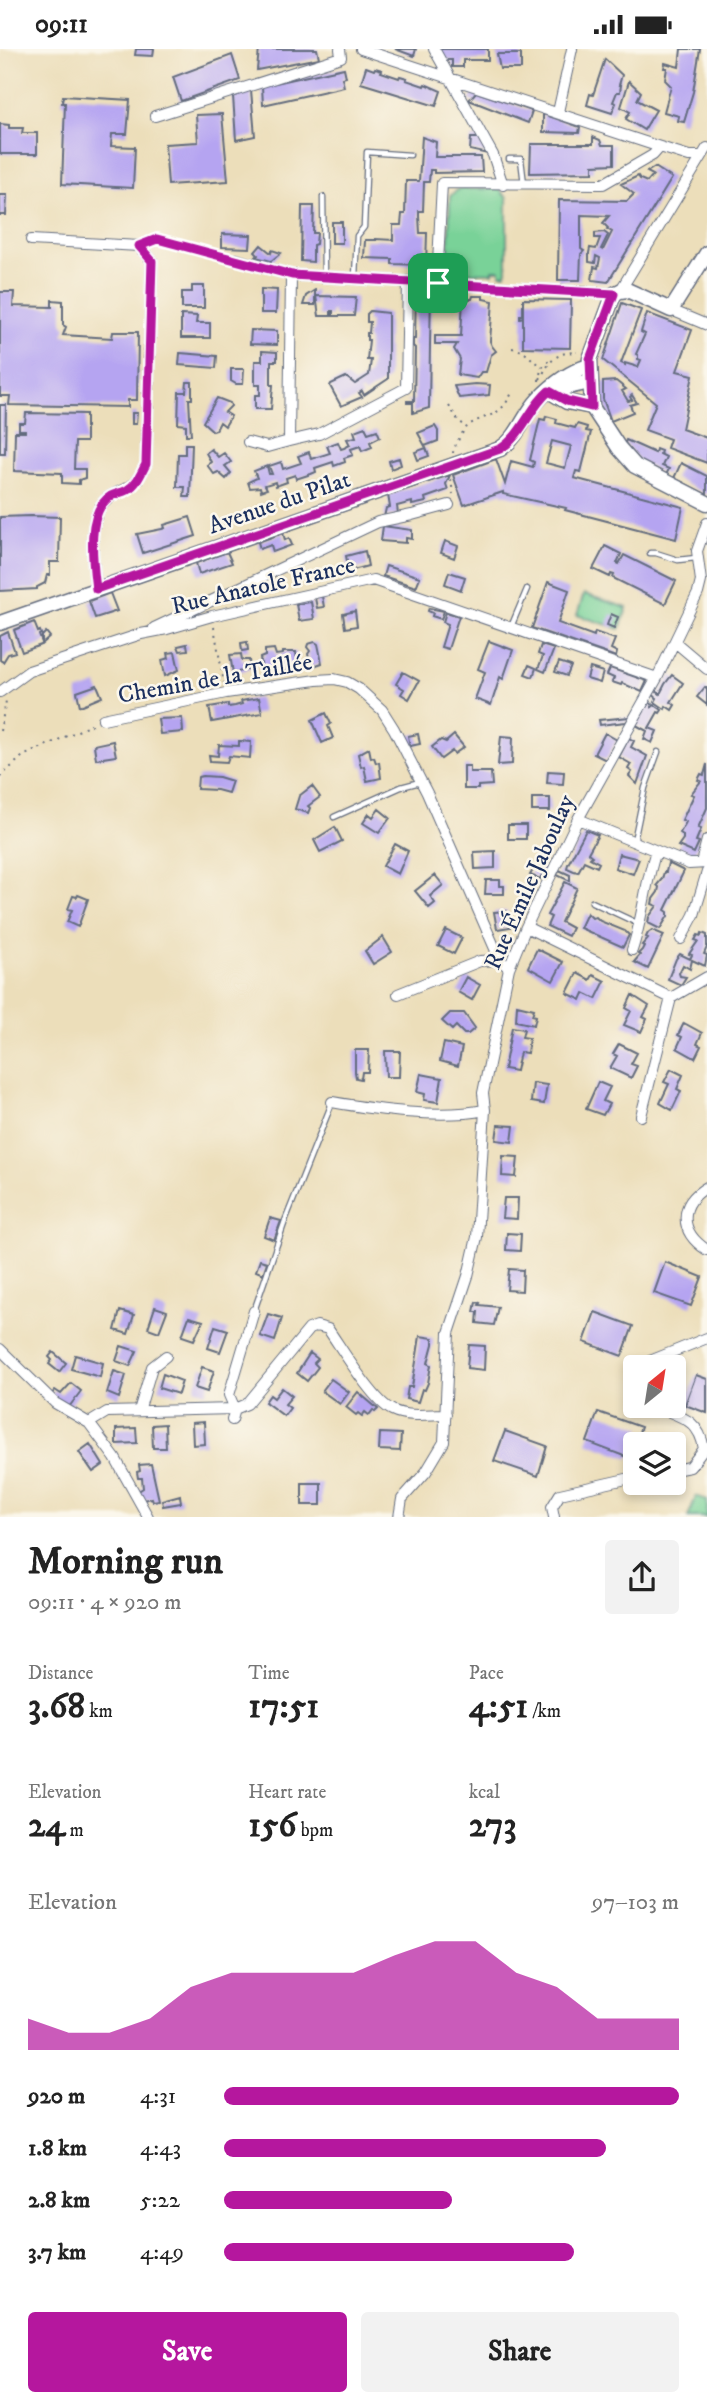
<!DOCTYPE html>
<html lang="en">
<head>
<meta charset="utf-8">
<style>
  :root { --surface:#fff; --page:#f2f2f2; --text:#222; --muted:#767676; --accent:#b5179e }
  body { margin:0; font-family:"IM FELL DW Pica",serif; background:var(--page); color:var(--text); height:100vh; display:flex; flex-direction:column; font-size:26px; white-space:nowrap }
  * { box-sizing:border-box; margin:0 }
  p { font-size:23px; color:var(--muted) }
  .icon { flex:none; width:38px; height:38px; fill:none; stroke:currentColor; stroke-width:2; stroke-linecap:round; stroke-linejoin:round }
  .map { position:relative; height:1468px; overflow:hidden }
  .panel { display:flex; flex-direction:column; background:var(--surface); flex:1 }
  .panel>* { flex:none }
  .needle { width:46px; rotate:30deg }
  .tools { position:absolute; left:623px; top:1306px; display:grid; gap:14px }
  .tools a { display:grid; place-items:center; width:63px; height:63px; border-radius:7px; background:var(--surface); box-shadow:0 4px 10px #0003; font-size:35px }
  .pin { position:absolute; display:grid; place-items:center; width:60px; height:60px; color:#fff; margin:-30px; border-radius:14px; box-shadow:0 4px 10px #0006 }
  .round { display:grid; place-items:center; flex:none; width:74px; height:74px; border-radius:7px; background:var(--page) }
  .overview { display:flex; align-items:center; justify-content:space-between; height:119px; padding:0 28px }
  h1 { font-size:38px; font-weight:700; line-height:52px }
  .figures { display:grid; grid-template-columns:repeat(3,1fr); gap:10px; height:119px; padding:7px 28px }
  .figures div { display:grid; align-content:center }
  .figures b { font-size:35px; font-weight:700 }
  .figures small { font-size:19px; font-weight:400 }
  .figures p { font-size:19px }
  .chart { height:196px; padding:14px 28px }
  .chart p { display:flex; justify-content:space-between }
  .chart svg { width:100%; height:126px; margin-top:7px; fill:var(--accent); opacity:.7 }
  .action { display:flex; gap:14px; margin-top:auto; padding:14px 28px }
  .action a { flex:1; height:80px; border-radius:7px; background:var(--accent); color:#fff; font-size:28px; font-weight:700; line-height:80px; text-align:center }
  .action a+a { background:var(--page); color:var(--text) }
  ul { padding:0 28px; list-style:none; font-size:23px }
  li { display:grid; grid-template-columns:112px 84px 1fr; align-items:center; height:52px }
  li i { height:18px; border-radius:9px; background:var(--accent) }
  .status { display:flex; justify-content:space-between; align-items:center; height:49px; padding:0 35px; background:var(--surface); direction:ltr }
  .status svg { height:19px; fill:currentColor }
  .map>svg:first-child { display:block }
  .green { fill:#79d298; stroke:#4a807b; stroke-width:2 }
  .building { fill:#b5a4f1; fill-rule:evenodd }
  .lines { fill:none; stroke-linecap:round; stroke-linejoin:round }
  .lane-casing { stroke:#646c7e; stroke-width:7 }
  .street-casing { stroke:#646c7e; stroke-width:12 }
  .secondary-casing { stroke:#646c7e; stroke-width:17 }
  .path { stroke:#646c7e; stroke-width:2; stroke-dasharray:2 5; stroke-linecap:butt }
  .lane { stroke:#fff; stroke-width:4.5 }
  .street { stroke:#fff; stroke-width:10 }
  .secondary { stroke:#fff; stroke-width:14 }
  .route-casing { stroke:#fff; stroke-width:14 }
  .route { stroke:#b5179e; stroke-width:9 }
  .labels { text-anchor:middle; stroke-width:5; stroke-linejoin:round; paint-order:stroke }
  .street-label { font-size:24px; fill:#1b2f5e; stroke:#fbf7ec }
</style>
</head>
<body>
<div class="status"><b>09:11</b><svg viewBox="0 0 49 12"><path d="M0 12V9h3v3zM5 12V6h3v6zM10 12V3h3v9zM15 12V0h3v12zM26 1h20v11H26zM47 4h2v5h-2z"/></svg></div>
<div class="map">
<svg width="707" height="1468" viewBox="0 0 707 1468">
  <rect width="100%" height="100%" fill="#fbf7ec"/>
  <filter id="ink" filterUnits="userSpaceOnUse"><feTurbulence type="fractalNoise" baseFrequency=".0143" numOctaves="2"/><feDisplacementMap in="SourceGraphic" scale="14" xChannelSelector="R" yChannelSelector="G"/><feConvolveMatrix kernelMatrix="1 2 1 2 8 2 1 2 1" color-interpolation-filters="sRGB"/></filter>
  <filter id="wash" filterUnits="userSpaceOnUse"><feTurbulence type="fractalNoise" baseFrequency=".00686" numOctaves="4" result="noise"/><feDisplacementMap in="SourceGraphic" scale="28" xChannelSelector="R" yChannelSelector="G"/><feGaussianBlur stdDeviation="1.57" result="paint"/><feColorMatrix in="noise" values="0 0 0 0 0 0 0 0 0 0 0 0 0 0 0 0 0 1.4 0 .05"/><feComposite in="paint" operator="in"/></filter>
  <g filter="url(#wash)">
    <rect width="100%" height="100%" fill="#ecdeba"/>
    <path class="green" d="M458 140H499L507 149V222L505 225H500V221H493V224L451 223 448 220 450 147Z
      M584 545 627 559 620 580 577 566Z
      M696 1447 707 1451V1468H688Z"/>
    <g id="blocks">
      <path class="building" d="M136 0H154L153 7 135 6Z
        M259 0H317L319 9 257 21Z
        M395 0H416L414 7Z
        M438 0H488V11H463V18H452V11H445Z
        M681 0H700L693 43 684 73 678 72 679 67 664 63 671 37 665 31 667 19H664L665 14 679 18Z
        M497 5H521V20H500Z
        M232 6 240 31 181 52 173 28Z
        M605 10 622 26 619 36H621L620 43H617L613 53 616 54 612 64 587 56 590 45 593 46Z
        M366 18 374 21 375 19 382 21 381 23 399 29 400 27 407 29 406 31 424 37 425 35 441 42 436 57 361 34Z
        M344 19 346 28 342 29 344 38 263 56 262 37Z
        M629 32 641 43 637 51 656 61 644 81 626 70 630 63 621 58Z
        M251 41 255 87 236 91 233 47Z
        M476 43 532 62 528 74 469 51Z
        M63 47 130 51 127 85H112L111 97 135 98 133 139 62 135 65 54H62Z
        M222 65 228 132 168 136 165 95 198 93 196 66Z
        M543 65 580 78 579 84 543 83Z
        M0 75 9 76V79H23L22 84H37V105H0Z
        M422 88 436 93 435 108H481L482 123 434 124V121H430L429 133H424L423 162H419V167L420 184H427L426 216 392 215V210L364 209 365 191H376V190L393 191V176H401L402 165H405L406 132H419Z
        M593 88 600 91 602 96H614V115L593 116V123L530 124 531 95H593Z
        M471 89H480L488 105 470 101Z
        M655 118 672 129 608 233 592 231 594 218 598 219 600 209 596 207 595 214 589 213V204L590 199 596 200 600 189H595V184L604 183 608 186 601 200 603 201 612 183 607 180 608 179 603 174 609 167 581 166V200L584 202 581 205 580 231H558L559 151 627 152 634 145 621 135 638 127 640 130 647 133 653 126 647 123Z
        M0 146H7L6 166H0Z
        M302 157H314L313 184H317L316 195 313 196V213L301 212Z
        M332 173H342V194H332Z
        M222 185 251 186 250 199 222 198Z
        M261 196 271 204 272 201 281 204 271 212 256 208 258 206 255 203Z
        M192 237H204V259H182V243H192Z
        M261 240 277 241 276 264H261Z
        M315 241V256H303L306 247Z
        M0 243H14L13 257 52 258V251L63 252V276L66 278 63 286 112 289 113 283H138L137 351H128V358L9 356 10 347H0Z
        M416 243H431L430 295 429 359 413 364V354H407V352H414L415 299 413 297V290H415Z
        M316 247 356 248 354 267H333V262H331V267H319Z
        M473 247H483V250L493 252 490 292 492 297 496 302 491 306 486 323H481L477 329 458 326 460 310 454 300 457 295H435V287H461L463 250H472Z
        M523 250 571 251 570 299 523 298V268L520 269V266H523Z
        M622 254 641 261 621 314 625 316V314L638 318 641 311 638 310V306L636 305 645 285 641 283 647 264 692 281 677 322 693 326 682 380 707 389V414L667 399 670 390 645 381 656 354 603 311Z
        M370 262 388 264V330L364 346 362 342 359 344 362 348 341 357 330 337 331 335 346 328 355 335 369 326 371 311H367L369 291H367V284H369L370 273H367V265Z
        M181 266 197 267 196 274H210V289H181Z
        M251 281 277 282V296L250 295Z
        M262 302 277 303V312H271V336H273L271 360H255V346H260V336H255V312H262Z
        M180 304 217 307 216 319 179 316Z
        M231 320H244L243 335H236L231 332Z
        M616 332 626 340 622 342 628 352 632 351 630 348 632 346 637 354 630 356 633 363 611 372 603 350V333Z
        M187 333H192V350H189L191 386H186V376L178 375 179 343H186Z
        M475 335 490 336 489 346 459 349 454 337Z
        M217 349 230 354 231 357 225 363 231 367 225 377 220 373 216 381 213 382 203 373Z
        M0 356H6L5 404H0Z
        M26 364 86 365V393H75L74 420H85V429L79 431V435L62 434V424L14 422 15 383H25V381H19V374H25Z
        M132 364H137L136 375H132Z
        M546 367 557 370 556 374 575 379 577 375 587 378 586 382 591 383 581 423 576 422 574 429 683 458 676 490 565 461 566 459 503 445V443L464 456 453 426 496 410 505 435 511 412 533 418 534 413 530 411 540 370 545 371ZM552 392 571 397 565 419 546 414Z
        M435 377 438 382V392L425 397 418 384Z
        M365 378 368 384 377 381 380 388 370 393 372 398 362 402 360 397 351 400 353 406 344 409 345 413 334 417 333 413 315 419 316 423 311 425 296 430 295 426 286 429 287 433 276 437 275 433 265 436 267 440 261 442 260 438 250 439 248 433 257 429 254 422 267 417 269 425H272L269 417 281 413 283 420 301 414 298 407 309 403 311 410 330 404 327 397 338 393 341 400 344 399 350 396 347 390 356 388 354 382Z
        M626 391 655 404 656 400 661 402 660 405 666 408 662 417 669 420 666 426 640 413 625 394Z
        M185 395H192L190 448H184L185 438H177L178 405H185Z
        M426 399 429 407 418 411 415 403Z
        M211 400 218 408 224 404 231 413 225 417 231 424 226 430 218 423 214 425 207 416 211 413 206 404Z
        M399 409 401 416 391 420 389 412Z
        M681 414 707 427V446L674 429Z
        M450 426 446 435 448 441 425 449 426 453 412 456V453L397 457 398 465 384 468 386 459 390 458 388 446Z
        M31 467 60 468 59 513H50V526H47L45 534 37 538V540L0 542V468Z
        M190 468 196 487 143 504 137 485 162 480 165 479 164 476Z
        M383 477 412 481V490L406 489V494L381 492Z
        M283 484 285 491 289 489 292 496 273 503 271 496 260 500 258 493Z
        M445 492 458 497 454 509 441 504Z
        M605 497 621 505 617 514 619 515 624 506 676 532 665 555 613 529 614 526 611 525 610 528 593 520Z
        M365 502 368 517 349 522 346 507Z
        M227 503 232 514 199 525 196 514Z
        M386 517 420 528 416 538 383 527Z
        M449 523 465 528 461 541 445 535Z
        M548 533 569 541 558 574 594 587 595 583 615 590 611 600 617 603 616 608 532 579Z
        M110 544 117 562 95 569 89 552Z
        M322 547 324 558 317 559 315 549Z
        M311 553 314 570 299 572 296 555Z
        M429 559 444 562 441 570 432 567 433 564 428 562Z
        M355 562 357 577 345 579 343 565Z
        M446 563 459 567 448 600 441 598 448 575 443 573Z
        M611 565 618 568 614 579 607 576Z
        M34 573 38 583 40 582 41 585 39 586 42 594V587L46 583 50 588 41 596 22 603 14 581Z
        M8 583 15 603 8 605 3 613 0 611V587Z
        M489 592 513 601 503 630 500 628 491 656 475 650 485 623 478 620Z
        M247 593 248 601 242 602 241 594Z
        M315 593 318 595 322 614 311 618 308 605 310 602 307 598 308 595Z
        M187 595 188 601 180 602 178 597Z
        M541 596 554 600 545 623 538 620 543 607 538 605Z
        M274 600 276 606 283 605V603H296L298 620 285 622 283 618 278 619 275 612 276 619 262 622 260 609 265 607V601Z
        M175 603 179 621 165 627 162 611 169 609 168 604Z
        M241 605 242 611H249L250 620 233 624 230 606Z
        M559 613 571 617 567 627 555 623Z
        M529 616 536 619 533 628 525 625Z
        M590 619 603 623 600 634 587 630Z
        M610 619 647 632 642 643 622 634 621 636 612 633 614 629 607 626Z
        M403 623 419 632 409 650 401 645 404 640 396 635Z
        M672 626 683 634 671 653 675 656 672 661 666 657 665 660 655 653 657 649 652 645 655 641 660 645 665 635Z
        M97 636 102 648 80 657 77 643Z
        M705 638 707 639V656L697 648Z
        M259 649 262 664 212 673 209 658 228 655V658L235 657 242 655 241 652Z
        M649 653 653 656 651 659 655 656 662 661 660 664 658 663 649 679 657 682 652 694 644 690 647 682 636 676Z
        M326 664 331 675 328 677 333 689 322 694 312 671Z
        M630 668 626 673 600 676 599 671Z
        M182 669 183 683 160 685 158 670Z
        M605 684 617 691 606 711 594 705Z
        M418 685 420 695 410 697 408 687Z
        M454 686 464 698 454 705 452 702 441 710 432 698 441 691 446 693Z
        M501 687 513 688 512 715 498 716Z
        M629 689 634 692 631 698 647 707 637 735 629 727 632 723 628 720 631 715 619 708Z
        M113 692 116 707 96 710 94 696Z
        M239 692 251 693 250 709 229 707 227 713 210 712 209 706 218 707 219 696 239 697Z
        M369 699 371 709 374 708 376 714 379 713 381 729 367 732 364 717 361 718 358 705Z
        M707 715V759L698 779 701 780 696 792 699 793 694 804 678 797 683 790V786L680 784 686 773 682 771 694 746 691 745 701 732 698 731 701 725 704 726Z
        M464 717H470V723H491L492 736 478 737V740H464Z
        M548 722 564 723 563 735 547 734Z
        M203 727 219 728 232 732 228 744 217 741 197 740 198 728Z
        M312 737 320 748 308 757 310 759 308 764 295 760 299 747Z
        M532 749H550V762H532Z
        M379 760 390 769 379 784 363 774 369 765 373 768Z
        M508 776H526V790H508Z
        M335 778 342 792 320 803 314 791Z
        M586 781 598 786 588 804 592 807 590 809 599 814 597 818 584 812 578 823 574 822 567 819 568 815Z
        M395 795 408 802 398 825 383 817Z
        M495 802V819L475 820 474 803Z
        M619 805 639 810 633 825 615 819Z
        M668 814 684 822 665 861 668 863V867L660 880 648 874 649 868 657 857 652 855 653 850 658 843 659 838 657 836 662 830 664 823H666Z
        M536 816 545 820 540 830 530 826Z
        M559 821 570 826V832L557 826Z
        M435 826 443 836 430 847 435 854 429 859 415 842Z
        M486 831H500V837H504V845H485Z
        M565 833 577 839 561 873 572 879 568 887 547 877 551 868 547 866Z
        M78 846 88 850 78 878 67 873 72 861 68 860 73 847 77 848Z
        M507 862 510 878 497 880 494 863Z
        M587 864 592 869 596 868 600 872 625 882 629 886 623 898 580 879Z
        M446 881 462 889 454 905 438 897Z
        M652 881 664 886 648 920 634 913 640 906 638 905 642 901 644 897 642 896 648 889 646 888 648 884Z
        M702 884 707 886V898L704 905 707 906 705 917 692 911 690 920 683 916 679 924 680 927 686 928 681 936 668 930 676 910 680 905 690 910 692 906 689 905 698 892 695 891 698 886 701 887Z
        M383 888 392 903 373 915 365 902Z
        M537 900 563 913 553 932 528 918Z
        M577 924 590 931 593 926 605 932 596 950 584 944 581 951 567 944Z
        M466 928 480 936 472 951 458 943Z
        M632 946 649 957 643 968 647 970 641 983 624 976 631 962 626 959Z
        M517 956 534 960 532 966 536 967 534 976 516 972Z
        M450 964H464L475 979 468 985H464L456 977 452 981 442 972Z
        M684 974 702 984 697 995 701 997 695 1009 677 999 682 988 678 986Z
        M512 978 524 980 522 988 529 989 527 1004 520 1003 516 1022 504 1020Z
        M444 994 462 998 458 1017 440 1012Z
        M619 995 637 1004 631 1015 637 1017 631 1029 610 1019 617 1007 613 1005Z
        M355 1001H369L368 1023H362L361 1030 356 1029 355 1023Z
        M385 1002H400L399 1028H386Z
        M671 1020 683 1026 677 1040 681 1042 672 1061 660 1054 669 1035 664 1033Z
        M421 1025 442 1029 438 1053 424 1051 425 1045 417 1043Z
        M598 1033 610 1038 603 1052 609 1055 603 1066 586 1060Z
        M533 1034 547 1036 544 1055 531 1053Z
        M498 1076 514 1077 512 1093 496 1091Z
        M503 1107 518 1108 516 1128 502 1127Z
        M504 1149H518L517 1170 502 1169Z
        M270 1169 281 1172 274 1191 264 1187Z
        M507 1184 521 1185 520 1202 506 1201Z
        M260 1211 267 1213 263 1225 256 1222Z
        M665 1213 702 1228 691 1257 654 1244Z
        M509 1220 523 1221 522 1242 507 1241Z
        M476 1253 480 1254 479 1256 498 1258 494 1276 477 1274 478 1263H474Z
        M155 1258 167 1262 159 1283 148 1279Z
        M120 1262 134 1266 128 1285 115 1281Z
        M595 1263 633 1277 622 1307 584 1293Z
        M268 1265 282 1269 275 1292 260 1287Z
        M189 1268 203 1272 194 1291 182 1287Z
        M215 1277 228 1281 220 1303 208 1299Z
        M420 1287 433 1289V1295L428 1314 431 1316 428 1334 425 1341 422 1340 418 1353 406 1350 408 1338H412Z
        M469 1296 485 1297 484 1321 467 1319Z
        M121 1297 137 1302 130 1317 116 1312Z
        M53 1303 66 1314 59 1323 49 1315 52 1311 49 1308Z
        M310 1304 318 1310 314 1314 318 1318 307 1332 297 1324Z
        M75 1306 103 1314 100 1328 71 1320Z
        M202 1318 214 1322 207 1343 195 1339Z
        M114 1322 126 1326 119 1349 107 1344Z
        M163 1325 182 1332 178 1345 159 1339Z
        M696 1326 707 1330V1364L685 1356Z
        M331 1330 349 1343 340 1355 322 1342Z
        M71 1334 81 1342 69 1358 51 1346 55 1341 61 1345Z
        M282 1339 292 1347 285 1355 290 1359 284 1367 265 1353 270 1346 274 1349Z
        M358 1343 378 1360 375 1363 373 1361 369 1366 365 1363 362 1367 358 1364 356 1366 346 1358Z
        M598 1363 641 1378 629 1409 587 1393Z
        M204 1373 205 1395 193 1396 192 1374Z
        M165 1375 166 1399H153L152 1376Z
        M136 1379 137 1394 116 1395V1380Z
        M505 1382 547 1397 538 1427 494 1412Z
        M380 1384 401 1385 400 1402 379 1401Z
        M90 1395 103 1416 93 1423 79 1403Z
        M151 1415 159 1451 153 1452 152 1449 143 1451 137 1443 143 1439 142 1429H138L137 1423 140 1422 139 1416Z
        M302 1434H321V1456H302Z
        M180 1446 181 1454 163 1457 162 1451Z"/>
    </g>
  </g>
  <g filter="url(#ink)">
    <use href="#blocks" fill-opacity="0" stroke="#646c7e" stroke-width="2"/>
    <g class="lines">
      <g class="lane-casing">
        <path id="lane" d="M509 110H521L524 135
          M323 148 324 227
          M355 228 357 187 364 178 367 103 410 106
          M650 504H656L678 511 696 509
          M511 578 527 540
          M334 768 401 738 420 733
          M634 792 645 739 658 703
          M592 853 639 875
          M254 1262 285 1172 332 1054"/>
      </g>
      <g class="street-casing">
        <path id="street" d="M361 0 660 98 689 107H701
          M434 0 493 106 503 136
          M558 63 572 0
          M155 67 341 8 340 0
          M31 191 139 197 152 212 146 415C134 441 133 434 111 447 85 462 93 514 96 540
          M236 210 291 226 614 245
          M291 226 289 392 319 385 406 339 408 232
          M437 234 442 134 603 135 653 106 660 98
          M620 242 707 99
          M671 261 707 276
          M248 393 267 398 289 392
          M154 579 378 473 412 466 449 456
          M675 593 707 620
          M0 643 29 622 141 585 167 580 212 567 373 531 657 629
          M103 670 226 644 316 631 334 630 347 633 359 640 382 661 394 680 427 744 500 911 509 919
          M578 770 689 815 707 814
          M701 814 707 791
          M526 878 671 949 707 928
          M681 890 694 866 707 823
          M632 901C643 869 645 834 656 802
          M398 945 480 912 500 911
          M332 1053C378 1061 440 1070 485 1061
          M641 1067 671 949
          M707 1138C678 1155 679 1183 707 1201
          M0 1300 55 1354 89 1374 115 1409 148 1468
          M642 1318 650 1312 707 1289
          M653 1356C678 1368 699 1368 704 1400L690 1418 674 1421
          M235 1360 229 1346 254 1262
          M139 1362 152 1318 166 1307
          M232 1371 235 1360
          M89 1374 107 1363 235 1360 247 1355 309 1280 317 1277 328 1280C342 1300 373 1352 392 1361 408 1369 429 1365 446 1365
          M399 1468 402 1450 426 1423 444 1393 449 1284 468 1227 477 1188 485 1061 483 1044 509 919 526 878 578 770 657 629 698 544 701 532 697 502 707 474
          M554 1468 552 1458 560 1445 635 1428"/>
      </g>
      <g class="secondary-casing">
        <path id="secondary" d="M707 204 671 261 627 241 620 242 614 245 590 310 592 358 619 399 635 417 707 454
          M549 342 567 353 592 358
          M550 342 590 333
          M0 574 500 400C519 388 523 367 538 351 552 336 569 323 589 317"/>
      </g>
      <path class="path" d="M150 193 157 190 226 208
        M512 299C526 301 531 311 542 318
        M540 330C550 312 555 303 577 303
        M539 332C540 322 542 316 550 311
        M449 357 458 371 465 377
        M453 404C453 399 465 378 469 376 489 363 498 371 512 344
        M451 430 453 445
        M214 578 224 634
        M0 682 6 652
        M0 728 23 707 93 675"/>
      <use href="#lane" class="lane"/>
      <use href="#street" class="street"/>
      <use href="#secondary" class="secondary"/>
    </g>
  </g>
  <g class="lines" filter="url(#ink)">
    <g class="route-casing">
      <path id="route" d="M157 190 292 226 614 245 590 310 592 358 567 352 549 342C529 359 522 387 500 400L96 540C93 515 85 462 111 447 116 444 122 444 127 441 137 435 141 425 146 415L152 212 139 197Z"/>
    </g>
    <use href="#route" class="route"/>
  </g>
  <g class="labels">
    <g class="street-label">
      <text transform="translate(279 453) rotate(-19)" y="8">Avenue du Pilat</text>
      <text transform="translate(263 536) rotate(-13)" y="8">Rue Anatole France</text>
      <text transform="translate(215 629) rotate(-10)" y="8">Chemin de la Taillée</text>
      <text transform="translate(529 833) rotate(-66)" y="8">Rue Émile Jaboulay</text>
    </g>
  </g>
</svg>
<div class="tools">
<a><svg class="needle" viewBox="-14 -14 28 28"><path d="M0-13l5 13h-10z" fill="#e53935"/><path d="M0 13l5-13h-10z" fill="#767676"/></svg></a>
<a><svg class="icon" aria-label="layers" viewBox="0 0 24 24"><path d="M12 4l9 5-9 5-9-5zM3 14l9 5 9-5"/></svg></a>
</div>
<div class="pin" style="left:438px;top:234px;background:#1e9e55"><svg class="icon" aria-label="arrive" viewBox="0 0 24 24"><path d="M6 21V4h12l-3 4 3 4H6"/></svg></div>
</div>
<section class="panel">
<div class="overview"><div><h1>Morning run</h1><p>09:11 · 4 × 920 m</p></div><a class="round"><svg class="icon" aria-label="share" viewBox="0 0 24 24"><path d="M12 15V3M7 8l5-5 5 5M5 13v7h14v-7"/></svg></a></div>
<div class="figures">
<div><p>Distance</p><b>3.68<small> km</small></b></div>
<div><p>Time</p><b>17:51</b></div>
<div><p>Pace</p><b>4:51<small> /km</small></b></div>
</div>
<div class="figures">
<div><p>Elevation</p><b>24<small> m</small></b></div>
<div><p>Heart rate</p><b>156<small> bpm</small></b></div>
<div><p>kcal</p><b>273</b></div>
</div>
<div class="chart"><p><span>Elevation</span>97–103 m</p>
<svg viewBox="0 0 160 44" preserveAspectRatio="none"><path d="M0 44V33L10 38L20 38L30 33L40 22L50 17L60 17L70 17L80 17L90 11L100 6L110 6L120 17L130 22L140 33L150 33L160 33V44z"/></svg>
</div>
<ul>
<li><b>920 m</b>4:31<i style="width:100%"></i></li>
<li><b>1.8 km</b>4:43<i style="width:84%"></i></li>
<li><b>2.8 km</b>5:22<i style="width:50%"></i></li>
<li><b>3.7 km</b>4:49<i style="width:77%"></i></li>
</ul>
<div class="action"><a>Save</a><a>Share</a></div>
</section>
</body>
</html>
